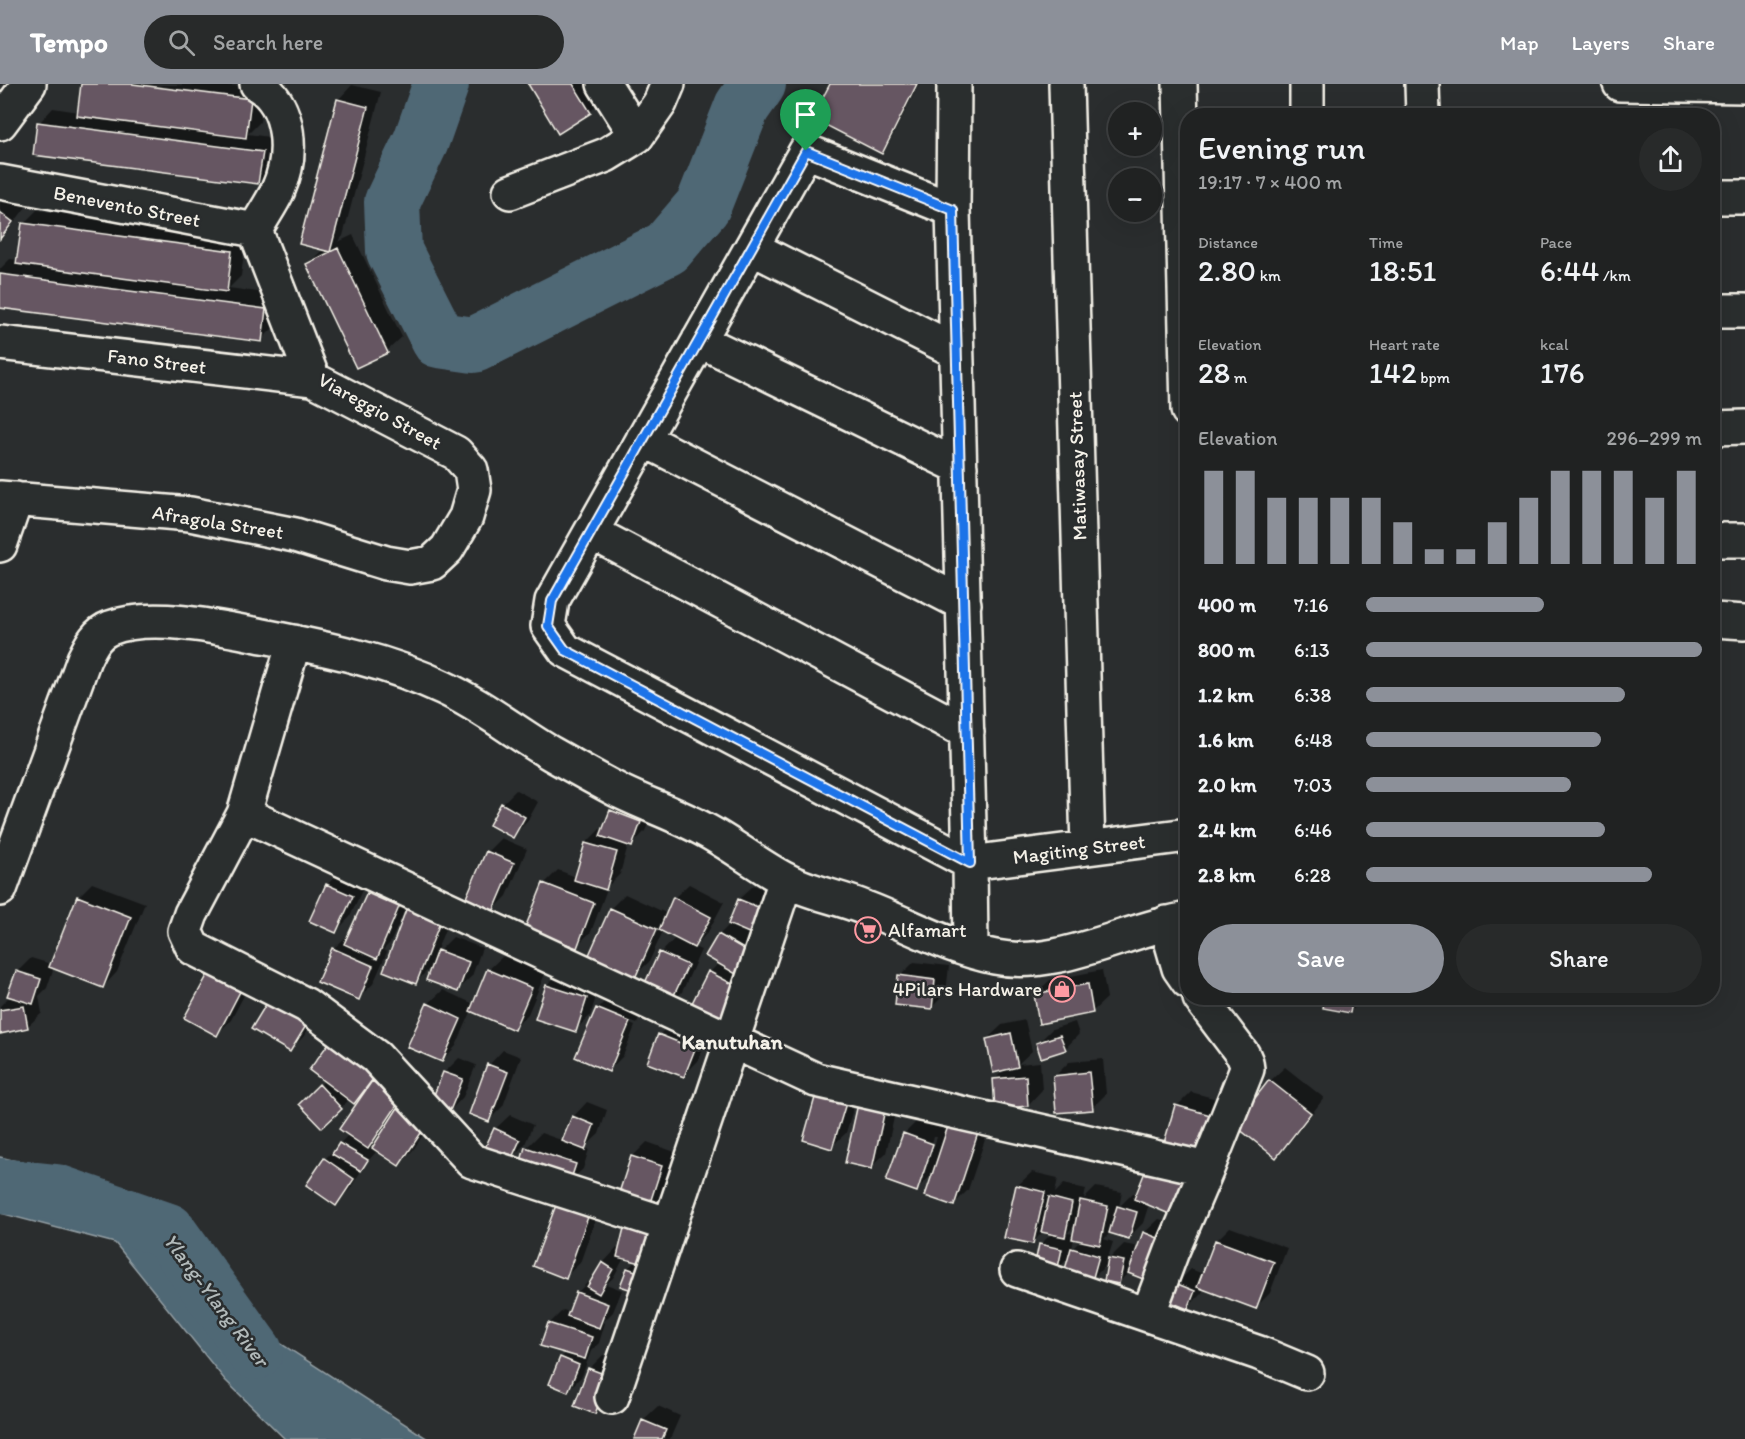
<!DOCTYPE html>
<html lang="en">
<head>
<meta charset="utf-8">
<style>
  :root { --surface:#202222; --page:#282a2a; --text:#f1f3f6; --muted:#a2a4a5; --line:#3d3f40; --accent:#8c9099 }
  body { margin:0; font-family:Itim,sans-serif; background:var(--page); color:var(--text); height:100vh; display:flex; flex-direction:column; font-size:22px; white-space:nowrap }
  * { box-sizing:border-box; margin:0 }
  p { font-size:20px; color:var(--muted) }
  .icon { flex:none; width:33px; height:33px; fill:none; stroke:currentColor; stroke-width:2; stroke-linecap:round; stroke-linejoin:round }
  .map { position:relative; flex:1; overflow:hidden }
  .panel { position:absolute; left:1180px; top:24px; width:540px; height:897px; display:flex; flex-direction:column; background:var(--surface); border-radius:24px; box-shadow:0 6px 24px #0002,0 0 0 2px var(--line) }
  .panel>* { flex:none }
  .fabs { position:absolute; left:1108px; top:18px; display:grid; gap:12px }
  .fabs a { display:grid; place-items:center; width:54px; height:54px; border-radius:50%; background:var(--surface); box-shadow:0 6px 24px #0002,0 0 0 2px var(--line); font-size:30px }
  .pin { position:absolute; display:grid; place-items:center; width:51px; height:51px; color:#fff; margin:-62px -26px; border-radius:50% 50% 50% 0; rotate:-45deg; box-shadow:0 0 6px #0007 }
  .pin .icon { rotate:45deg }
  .round { display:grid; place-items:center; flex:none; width:63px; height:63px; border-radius:32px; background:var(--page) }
  .head { display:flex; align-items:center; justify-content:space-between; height:102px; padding:0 18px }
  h1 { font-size:33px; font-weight:600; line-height:45px }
  .figures { display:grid; grid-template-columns:repeat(3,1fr); gap:9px; height:102px; padding:6px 18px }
  .figures div { display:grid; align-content:center }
  .figures b { font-size:30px; font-weight:600 }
  .figures small { font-size:16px; font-weight:400 }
  .figures p { font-size:16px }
  .chart { height:168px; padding:12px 18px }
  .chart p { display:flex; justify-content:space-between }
  .chart svg { width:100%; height:108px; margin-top:6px; stroke:var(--accent); stroke-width:6 }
  .button { display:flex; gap:12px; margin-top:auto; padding:12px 18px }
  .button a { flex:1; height:69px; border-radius:36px; background:var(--accent); color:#fff; font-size:24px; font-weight:600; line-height:69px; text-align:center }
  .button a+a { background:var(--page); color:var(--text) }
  ul { padding:0 18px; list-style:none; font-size:20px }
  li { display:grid; grid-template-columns:96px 72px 1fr; align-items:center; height:45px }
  li i { height:15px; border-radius:8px; background:var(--accent) }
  header { display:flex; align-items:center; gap:36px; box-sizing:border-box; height:84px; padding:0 30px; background:var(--accent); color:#fff }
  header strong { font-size:28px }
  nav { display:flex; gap:33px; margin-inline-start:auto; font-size:21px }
  .search { width:420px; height:54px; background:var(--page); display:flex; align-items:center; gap:15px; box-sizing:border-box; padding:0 21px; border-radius:33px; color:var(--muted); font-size:22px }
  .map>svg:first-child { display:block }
  .water { fill:#506775; stroke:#929ea3; stroke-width:1.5 }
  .shadow { fill:#0007; fill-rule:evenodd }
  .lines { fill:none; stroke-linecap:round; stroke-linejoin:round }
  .river { stroke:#506775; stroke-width:56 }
  .building { fill:#665762; stroke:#f4f1e8; stroke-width:1.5 }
  .minor-casing { stroke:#f4f1e8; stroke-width:38 }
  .minor { stroke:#2a2d2e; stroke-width:33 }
  .route-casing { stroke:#fff; stroke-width:12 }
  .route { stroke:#1a73e8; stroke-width:8 }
  .labels { text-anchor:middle; stroke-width:5; stroke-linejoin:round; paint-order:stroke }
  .street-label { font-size:20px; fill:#f4f1e8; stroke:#2a2d2e }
  .poi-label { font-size:20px; fill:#f4f1e8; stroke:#2a2d2e; text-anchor:start }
  .neighbourhood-label { font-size:21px; font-weight:bold; fill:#f4f1e8; stroke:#2a2d2e }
  .water-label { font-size:21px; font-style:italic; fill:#b2baba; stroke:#2a2d2e }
</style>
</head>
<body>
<header>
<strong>Tempo</strong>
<div class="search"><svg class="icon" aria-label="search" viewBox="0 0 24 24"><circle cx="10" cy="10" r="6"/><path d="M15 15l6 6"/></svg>Search here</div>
<nav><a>Map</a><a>Layers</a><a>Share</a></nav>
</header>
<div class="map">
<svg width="1745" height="1355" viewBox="0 0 1745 1355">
  <rect width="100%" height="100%" fill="#2a2d2e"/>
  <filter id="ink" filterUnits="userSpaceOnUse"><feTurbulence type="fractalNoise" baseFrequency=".0167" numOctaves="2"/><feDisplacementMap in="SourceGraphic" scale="12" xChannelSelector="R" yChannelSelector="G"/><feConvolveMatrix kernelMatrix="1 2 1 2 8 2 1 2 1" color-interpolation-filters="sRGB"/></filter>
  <g filter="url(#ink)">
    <path class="water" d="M0 1073 95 1096 168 1167 240 1233 428 1355H285L225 1296 115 1159 0 1129Z"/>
    <path class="shadow" d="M82 0 265 2 260 38 248 50 276 54 272 84 258 99 39 39 53 24 79 28Z
      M530 0H596L604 14 590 28Z
      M831 0H919L888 61 882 68Z
      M352 1 381 8 343 152 338 158 353 151 402 253 387 267 357 282 308 180 323 165 338 16Z
      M5 107 26 123 0 157V113Z
      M37 126 246 153 241 192 229 204 280 211 275 242 261 256 0 222V185L10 175 18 176 23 140Z
      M516 706 538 718 527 738 512 752 502 720Z
      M626 712 655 723 645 747 631 762 628 761 620 790 606 804 607 805 591 848 576 862 544 800 558 786 576 793 586 759 600 745 604 746 611 727Z
      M501 754 527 765 507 812 493 826 487 768Z
      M341 786 366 797 350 833 336 847 327 801Z
      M383 795 413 809 405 828 423 810 454 822 435 871 453 853 482 864 472 892 457 906 434 880 416 898 407 829 404 828 390 859 383 866 387 868 373 900 358 914 333 865 348 851H349L368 809Z
      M92 799 145 819 117 888 103 903 54 883 47 904 39 912 42 929 27 943 0 948V922L8 914 15 913 17 888 31 874 51 880 78 813Z
      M689 800 724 818 708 848 694 863 701 866 682 908 668 923 641 911 661 869 676 853 663 847 649 878 634 892 590 872 611 824 625 810 668 830 674 814Z
      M754 801 782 813 732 929 710 888 719 879V851L731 839H729L739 815Z
      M229 865 260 881 231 936 217 950Z
      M503 872 545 890 528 930 514 944 472 926 456 962 442 977 428 920 443 906 474 920 488 886Z
      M914 878 949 882 946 909 931 924 900 892Z
      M1102 886 1107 914 1092 928 1035 910 1050 896Z
      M561 887 600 900 590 932 575 946 537 934 547 901Z
      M283 904 320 925 304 952 290 966Z
      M611 911 643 924 637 940 602 925V928L635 942 623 972 609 986 597 925Z
      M1327 914H1364L1350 928 1325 923Z
      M1025 936 1032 967 1018 980 1040 978 1042 1006 1028 1021 994 996 1006 984 987 955 1002 941Z
      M674 937 708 951 698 977 684 991 659 951Z
      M1075 938 1079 950 1065 965 1038 959 1052 945Z
      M332 957 432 1020 445 988 459 974 476 981 463 1013 449 1028 441 1024 413 1066 399 1080 378 1066 366 1079 350 1105 336 1120 325 1075 349 1050 367 1004 353 1018 350 1015 322 1042 301 1020 325 996ZM381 1050 377 1059 374 1057Z
      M503 966 521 973 503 1022 489 1036V981Z
      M1103 975 1106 1010 1092 1024 1055 992 1069 978Z
      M1285 983 1324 1014 1290 1058 1276 1072 1236 1041 1270 997Z
      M832 997 859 1005 846 1049 831 1063Z
      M900 1007 886 1069 871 1083 861 1016Z
      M1191 1008 1228 1018 1217 1054 1177 1022Z
      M587 1018 607 1026 599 1050 584 1064 589 1065 583 1085 568 1099 520 1083 527 1063 541 1049 564 1057 573 1033Z
      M510 1031 533 1041 525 1060 511 1074 495 1045Z
      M993 1032 968 1106 954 1120 935 1088 916 1106 904 1050 918 1036 948 1046ZM934 1053H937L924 1091H921Z
      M647 1058 675 1068 661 1112 646 1126 618 1117 633 1072Z
      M1032 1088 1058 1094 1055 1109 1064 1100 1086 1105 1084 1115 1096 1103 1122 1108 1119 1123 1133 1109 1138 1110 1149 1120 1143 1139 1129 1153 1111 1148 1104 1155 1113 1158 1107 1177 1124 1160 1139 1163 1144 1149 1159 1135 1177 1141 1119 1198 1109 1178 1091 1196 1070 1172 1057 1186 1040 1161 1052 1149 1044 1147 1033 1158 1017 1102ZM1077 1139 1074 1150 1067 1149ZM1074 1154 1082 1155 1072 1165Z
      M601 1119 580 1179 565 1193 557 1122Z
      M640 1131 665 1137 635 1205 628 1184 636 1177 624 1174 613 1194 606 1200 622 1206 613 1228 603 1238 605 1239 599 1259 591 1267 582 1292 568 1306 561 1274 567 1268 549 1240 563 1226 570 1228 577 1209 591 1195H593L603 1179 617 1164 620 1166 625 1145Z
      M1230 1143 1287 1164 1270 1209 1255 1224 1204 1204 1202 1209 1188 1223 1176 1200 1191 1185 1203 1190 1216 1157Z
      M603 1271 622 1278 609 1314 595 1328 589 1285Z
      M658 1322 680 1332 670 1355H635L643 1336Z"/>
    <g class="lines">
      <path class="river" d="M441 0 421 57 392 118 394 167 439 256 474 261 667 164 703 122 742 23 758 0
        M0 1102 56 1108 168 1147 255 1268"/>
    </g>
    <path class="building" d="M81 0H132L251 15 246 54 77 32Z
      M528 0H573L591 29 558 50Z
      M830 0H917L882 70 812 34Z
      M337 15 368 23 330 168 299 160Z
      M37 38 263 68 258 100 33 71Z
      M0 128 13 138 0 155Z
      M22 139 232 167 227 208 16 180Z
      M338 164 388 269 356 284 306 180Z
      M0 190 266 225 262 258 0 224Z
      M501 719 525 733 513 754 489 741Z
      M610 726 641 738 632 763 600 752Z
      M585 759 617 768 606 806 574 796Z
      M486 767 514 779 493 828 465 816Z
      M543 799 594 819 577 864 525 844Z
      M326 800 353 812 336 849 309 837Z
      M367 809 399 823 377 875 344 860Z
      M77 812 131 833 103 904 49 883Z
      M673 813 711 833 694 864 659 846Z
      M738 815 768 827 758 853 728 840Z
      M407 823 441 836 416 900 383 887Z
      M610 824 657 845 635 894 588 873Z
      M718 850 749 868 736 890 705 872Z
      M332 864 373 882 359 916 317 898Z
      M437 866 469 878 458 908 426 896Z
      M659 868 688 881 668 924 639 912Z
      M214 879 246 896 217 952 184 934Z
      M487 885 532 904 514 946 470 927Z
      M16 887 41 895 33 920 7 912Z
      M708 887 740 904 718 945 687 929Z
      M898 891 935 896 932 925 895 921Z
      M1088 900 1093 929 1039 940 1034 910Z
      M546 901 587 914 576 948 535 935Z
      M1325 914H1353L1350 929 1323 924Z
      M268 917 307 940 290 968 251 945Z
      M427 919 461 935 442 978 407 963Z
      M24 922 28 944 0 950V926Z
      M596 924 630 938 609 988 575 973Z
      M1011 949 1018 983 993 989 986 955Z
      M658 950 695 965 684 993 647 979Z
      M1060 951 1066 966 1041 974 1036 959Z
      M331 956 376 991 354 1020 309 986Z
      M487 980 508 988 489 1038 469 1030Z
      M443 988 463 995 449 1029 430 1021Z
      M1089 988 1093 1026 1056 1029 1053 992Z
      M1026 992 1028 1022 995 1025 993 995Z
      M1269 996 1311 1029 1276 1074 1234 1041Z
      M372 997 400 1017 368 1065 339 1045Z
      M319 1000 342 1025 322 1044 299 1020Z
      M816 1010 846 1019 832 1065 803 1056Z
      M859 1015 886 1021 872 1085 845 1079Z
      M1175 1021 1214 1032 1203 1070 1164 1059Z
      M399 1022 427 1040 399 1082 372 1064Z
      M572 1032 594 1041 585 1066 562 1057Z
      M950 1036 979 1046 954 1122 925 1112Z
      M494 1044 520 1056 511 1076 485 1064Z
      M903 1049 933 1060 917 1108 886 1097Z
      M339 1059 368 1076 361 1087 332 1070Z
      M525 1063 576 1080 569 1101 519 1084Z
      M631 1072 662 1082 647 1128 616 1118Z
      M324 1074 354 1095 336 1122 306 1101Z
      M1149 1078 1189 1095 1174 1132 1134 1115Z
      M1016 1101 1045 1108 1033 1160 1004 1154Z
      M1049 1113 1072 1119 1065 1153 1041 1148Z
      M1080 1116 1108 1122 1100 1161 1072 1155Z
      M556 1121 588 1133 566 1195 533 1182Z
      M1117 1122 1137 1128 1129 1155 1109 1149Z
      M624 1144 652 1151 645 1180 617 1173Z
      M1143 1148 1163 1156 1148 1197 1128 1189Z
      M1215 1156 1274 1178 1256 1225 1197 1203Z
      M1039 1160 1062 1165 1057 1188 1034 1184Z
      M1071 1164 1099 1172 1092 1197 1064 1189Z
      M1108 1174 1124 1177 1119 1200 1104 1197Z
      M602 1178 613 1185 599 1210 587 1203Z
      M627 1184 641 1189 635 1207 620 1202Z
      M1175 1199 1195 1207 1188 1225 1168 1217Z
      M576 1208 608 1220 599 1244 567 1232Z
      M548 1239 592 1253 585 1275 540 1262Z
      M560 1273 579 1281 568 1308 549 1300Z
      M588 1284 609 1292 595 1330 574 1322Z
      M642 1336 666 1346 662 1355H634Z"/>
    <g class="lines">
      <g class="minor-casing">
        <path id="minor" d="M257 0C292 21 293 72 278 106 272 119 262 133 255 146L313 295
          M604 0 637 52
          M954 0 953 126 970 779 971 866
          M1066 0 1088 764
          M1180 0 1188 326
          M1307 0V32
          M1422 0 1423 32
          M1620 0 1745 2
          M0 39 29 0
          M0 98 255 146
          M510 108 606 71 637 52 660 19 668 0
          M1713 113H1745
          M953 126 806 67 552 517 548 542 565 566 970 779 1188 751
          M752 164 956 267
          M1713 227H1745
          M699 256 960 383
          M0 259 313 295 456 369 471 386 474 406 466 433 447 465 432 479 410 483 386 479 295 451 190 430 0 414
          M1713 344 1745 343
          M643 355 964 520
          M591 448 967 648
          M1713 456H1745
          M0 461 16 415
          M1713 536 1745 538
          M294 558 244 730 191 830 185 847 193 864 306 921 376 973 472 1077 670 1141
          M244 730 816 996 1207 1085 1247 985 1246 978 1243 971 1200 914
          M0 805 84 575C90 563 96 549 110 544 149 529 213 542 253 550 318 563 384 575 444 604 483 622 516 649 552 670 575 683 598 696 621 708 648 721 677 731 703 745 732 760 757 781 786 796 810 809 839 813 865 824 908 840 949 864 995 873 1057 886 1126 845 1188 835
          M1166 839 1179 884 1188 897
          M1207 1085 1172 1167 1148 1231 1259 1269 1307 1289
          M1017 1186 1148 1231
          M612 1313 786 796"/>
      </g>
      <use href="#minor" class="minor"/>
    </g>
  </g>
  <g class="lines" filter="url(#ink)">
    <g class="route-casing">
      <path id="route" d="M806 67 953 126 970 779 565 566 548 542 552 517Z"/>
    </g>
    <use href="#route" class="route"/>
  </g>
  <defs>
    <g id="supermarket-ring" transform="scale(1.35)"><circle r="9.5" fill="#2a2d2e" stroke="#ff9aa2" stroke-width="1.5"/><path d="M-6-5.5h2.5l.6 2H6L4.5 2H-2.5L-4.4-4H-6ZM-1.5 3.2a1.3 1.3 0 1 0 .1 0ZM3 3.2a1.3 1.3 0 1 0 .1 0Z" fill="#ff9aa2"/></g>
    <g id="shop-ring" transform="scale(1.35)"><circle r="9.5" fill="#2a2d2e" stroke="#ff9aa2" stroke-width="1.5"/><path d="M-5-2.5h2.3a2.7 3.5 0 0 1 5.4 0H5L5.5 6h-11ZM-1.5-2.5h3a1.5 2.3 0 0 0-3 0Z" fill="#ff9aa2"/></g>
  </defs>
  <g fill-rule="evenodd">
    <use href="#supermarket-ring" x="868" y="846"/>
    <use href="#shop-ring" x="1062" y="905"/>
  </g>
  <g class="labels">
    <g class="street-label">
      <text transform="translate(127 122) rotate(11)" y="7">Benevento Street</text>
      <text transform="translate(157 277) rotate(7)" y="7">Fano Street</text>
      <text transform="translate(380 327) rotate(29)" y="7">Viareggio Street</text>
      <text transform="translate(1077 382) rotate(-92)" y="7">Matiwasay Street</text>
      <text transform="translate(218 438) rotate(9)" y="7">Afragola Street</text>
      <text transform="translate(1079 765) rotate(-7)" y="7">Magiting Street</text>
    </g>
    <g class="poi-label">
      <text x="888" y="853">Alfamart</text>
      <text x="1042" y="912" text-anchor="end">4Pilars Hardware</text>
    </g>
    <g class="neighbourhood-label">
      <text x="732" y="965">Kanutuhan</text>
    </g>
    <g class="water-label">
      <text transform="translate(216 1216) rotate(53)" y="7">Ylang-Ylang River</text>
    </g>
  </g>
</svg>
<div class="fabs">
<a>+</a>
<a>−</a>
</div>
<div class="pin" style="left:806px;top:67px;background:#1e9e55"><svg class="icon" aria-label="arrive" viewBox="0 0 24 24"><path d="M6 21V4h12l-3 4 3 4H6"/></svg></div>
<section class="panel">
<div class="head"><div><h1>Evening run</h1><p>19:17 · 7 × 400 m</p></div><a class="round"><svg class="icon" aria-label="share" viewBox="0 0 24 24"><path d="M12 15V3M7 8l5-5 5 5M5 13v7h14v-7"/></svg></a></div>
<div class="figures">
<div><p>Distance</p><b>2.80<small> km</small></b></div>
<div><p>Time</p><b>18:51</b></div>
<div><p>Pace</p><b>6:44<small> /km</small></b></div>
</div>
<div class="figures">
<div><p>Elevation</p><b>28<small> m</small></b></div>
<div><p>Heart rate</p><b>142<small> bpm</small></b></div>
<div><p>kcal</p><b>176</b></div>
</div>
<div class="chart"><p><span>Elevation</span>296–299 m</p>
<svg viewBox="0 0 160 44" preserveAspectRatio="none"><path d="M5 44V6M15 44V6M25 44V17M35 44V17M45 44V17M55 44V17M65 44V27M75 44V38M85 44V38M95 44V27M105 44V17M115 44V6M125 44V6M135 44V6M145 44V17M155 44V6"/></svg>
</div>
<ul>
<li><b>400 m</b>7:16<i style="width:53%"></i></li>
<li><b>800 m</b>6:13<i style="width:100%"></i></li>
<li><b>1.2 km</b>6:38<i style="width:77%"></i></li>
<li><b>1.6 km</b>6:48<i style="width:70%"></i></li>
<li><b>2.0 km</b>7:03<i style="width:61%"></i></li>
<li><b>2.4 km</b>6:46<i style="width:71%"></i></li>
<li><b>2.8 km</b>6:28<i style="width:85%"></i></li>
</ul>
<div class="button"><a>Save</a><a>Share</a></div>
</section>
</div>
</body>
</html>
